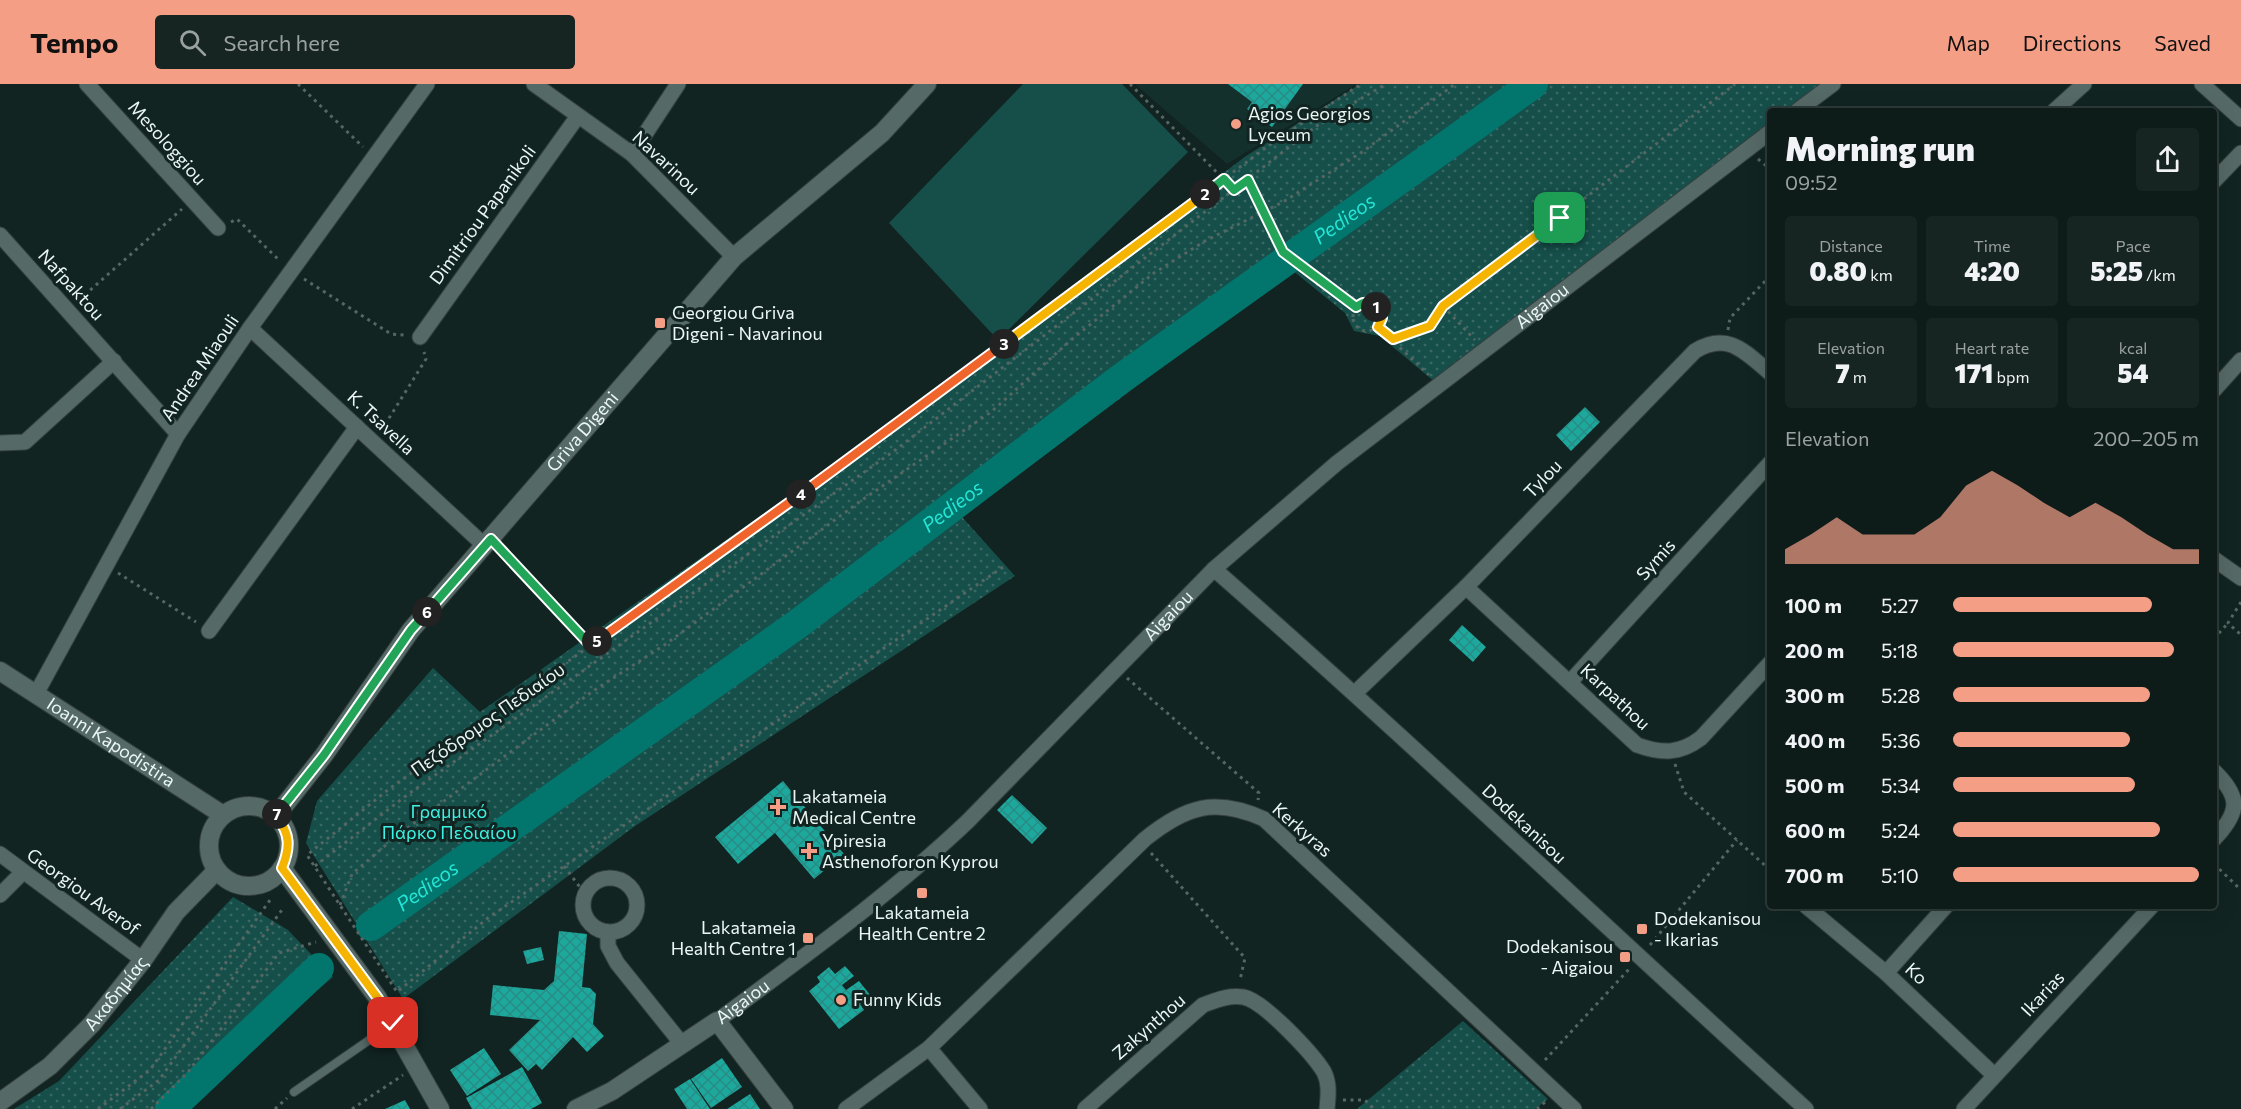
<!DOCTYPE html>
<html lang="en">
<head>
<meta charset="utf-8">
<style>
  :root { --surface:#0d1b19; --page:#162422; --text:#f1f3f6; --muted:#9aa1a2; --line:#2d3938; --accent:#f49e86 }
  body { margin:0; font-family:Commissioner,sans-serif; background:var(--page); color:var(--text); height:100vh; display:flex; flex-direction:column; font-size:22px; white-space:nowrap }
  * { box-sizing:border-box; margin:0 }
  p { font-size:20px; color:var(--muted) }
  .icon { flex:none; width:33px; height:33px; fill:none; stroke:currentColor; stroke-width:2; stroke-linecap:round; stroke-linejoin:round }
  .map { position:relative; flex:1; overflow:hidden }
  .sheet { position:absolute; left:1767px; top:24px; width:450px; height:801px; display:flex; flex-direction:column; background:var(--surface); border-radius:6px; box-shadow:0 6px 24px #0002,0 0 0 2px var(--line) }
  .sheet>* { flex:none }
  .pin { position:absolute; display:grid; place-items:center; width:51px; height:51px; color:#fff; margin:-26px; border-radius:12px; box-shadow:0 3px 9px #0006 }
  .km { position:absolute; width:30px; height:30px; margin:-15px; border-radius:50%; background:#222; color:#fff; font-size:16px; line-height:30px; text-align:center }
  .round { display:grid; place-items:center; flex:none; width:63px; height:63px; border-radius:6px; background:var(--page) }
  .headline { display:flex; align-items:center; justify-content:space-between; height:102px; padding:0 18px }
  h1 { font-size:33px; font-weight:800; line-height:45px }
  .stats { display:grid; grid-template-columns:repeat(3,1fr); gap:9px; height:102px; padding:6px 18px }
  .stats div { display:grid; align-content:center; border-radius:6px; background:var(--page); text-align:center }
  .stats b { font-size:26px; font-weight:800 }
  .stats small { font-size:16px; font-weight:400 }
  .stats p { font-size:16px }
  .chart { height:168px; padding:12px 18px }
  .chart p { display:flex; justify-content:space-between }
  .chart svg { width:100%; height:108px; margin-top:6px; fill:var(--accent); opacity:.7 }
  ul { padding:0 18px; list-style:none; font-size:20px }
  li { display:grid; grid-template-columns:96px 72px 1fr; align-items:center; height:45px }
  li i { height:15px; border-radius:8px; background:var(--accent) }
  header { display:flex; align-items:center; gap:36px; box-sizing:border-box; height:84px; padding:0 30px; background:var(--accent); color:#111 }
  header strong { font-size:28px }
  nav { display:flex; gap:33px; margin-inline-start:auto; font-size:21px }
  .search { width:420px; height:54px; background:var(--page); display:flex; align-items:center; gap:15px; box-sizing:border-box; padding:0 21px; border-radius:6px; color:var(--muted); font-size:22px }
  .map>svg:first-child { display:block }
  .built { fill:#13302d }
  .grass { fill:#164f4a }
  .park { fill:url(#park-dots) }
  .lines { fill:none; stroke-linecap:round; stroke-linejoin:round }
  .river { stroke:#02756d; stroke-width:30 }
  .building { fill:url(#building-cross-hatch) }
  .service-casing { stroke:#34403e; stroke-width:10 }
  .minor-casing { stroke:#34403e; stroke-width:17 }
  .tertiary-casing { stroke:#34403e; stroke-width:20 }
  .path { stroke:#556663; stroke-width:3; stroke-dasharray:3 4.5; stroke-linecap:butt }
  .service { stroke:#556967; stroke-width:8 }
  .minor { stroke:#556967; stroke-width:15 }
  .tertiary { stroke:#556967; stroke-width:18 }
  .path-bridge { stroke:#556663; stroke-width:3; stroke-dasharray:3 4.5; stroke-linecap:butt }
  .split-1-casing { stroke:#fff; stroke-width:12 }
  .split-2-casing { stroke:#fff; stroke-width:12 }
  .split-3-casing { stroke:#fff; stroke-width:12 }
  .split-4-casing { stroke:#fff; stroke-width:12 }
  .split-5-casing { stroke:#fff; stroke-width:12 }
  .split-6-casing { stroke:#fff; stroke-width:12 }
  .split-7-casing { stroke:#fff; stroke-width:12 }
  .split-8-casing { stroke:#fff; stroke-width:12 }
  .split-1 { stroke:#f5b400; stroke-width:8 }
  .split-2 { stroke:#22a559; stroke-width:8 }
  .split-3 { stroke:#f5b400; stroke-width:8 }
  .split-4 { stroke:#f0652b; stroke-width:8 }
  .split-5 { stroke:#f0652b; stroke-width:8 }
  .split-6 { stroke:#22a559; stroke-width:8 }
  .split-7 { stroke:#22a559; stroke-width:8 }
  .split-8 { stroke:#f5b400; stroke-width:8 }
  .poi-dot { fill:#f49e86; stroke:#112421; stroke-width:2 }
  .labels { text-anchor:middle; stroke-width:6; stroke-linejoin:round; paint-order:stroke }
  .poi-label { font-size:18px; fill:#ebf7f5; stroke:#112421; text-anchor:start }
  .street-label { font-size:18px; fill:#ebf7f5; stroke:#112421 }
  .park-label { font-size:18px; fill:#3ef2e3; stroke:#112421 }
  .water-label { font-size:20px; font-style:italic; fill:#23e4d5; stroke:#112421 }
</style>
</head>
<body>
<header>
<strong>Tempo</strong>
<div class="search"><svg class="icon" aria-label="search" viewBox="0 0 24 24"><circle cx="10" cy="10" r="6"/><path d="M15 15l6 6"/></svg>Search here</div>
<nav><a>Map</a><a>Directions</a><a>Saved</a></nav>
</header>
<div class="map">
<svg width="2241" height="1025" viewBox="0 0 2241 1025">
  <defs>
    <pattern id="park-dots" width="8" height="8" patternUnits="userSpaceOnUse" patternTransform="scale(1.5)"><rect width="8" height="8" fill="#164f4a"/><path d="M2 2h.1M6 6h.1" fill="none" stroke="#386965" stroke-width="1.8" stroke-linecap="round"/></pattern>
    <pattern id="building-cross-hatch" width="8" height="8" patternUnits="userSpaceOnUse" patternTransform="scale(1.5)"><rect width="8" height="8" fill="#1ca89d"/><path d="M0 0l8 8M0 8l8-8" fill="none" stroke="#298c84"/></pattern>
  </defs>
  <rect width="100%" height="100%" fill="#112421"/>
  <path class="built" d="M1135 0H1357L1227 80Z"/>
  <path class="grass" d="M1023 0H1122L1188 68 998 256 889 139Z"/>
  <path class="park" d="M1360 0H1821L1786 27H1770V39L1436 299 1380 252 1354 247 1345 229 1292 186 962 433 1015 492 635 742 403 915 306 759 317 717 433 584 480 628 882 347 1246 72Z
    M233 813 288 846 333 893 178 1025H14L59 997Z
    M1463 937 1548 1015 1535 1025H1357Z"/>
  <g class="lines">
    <g class="river">
      <path id="s1" d="M371 842 799 539 1119 296 1533 0"/>
      <path d="M170 1025 319 884"/>
    </g>
  </g>
  <path class="building" d="M1228 0H1303L1272 43 1247 25 1252 18Z
    M1585 323 1600 338 1571 367 1556 351Z
    M1462 541 1486 563 1473 578 1449 556Z
    M783 697 844 770 814 795 775 749 738 780 715 753Z
    M1012 711 1047 744 1032 760 997 726Z
    M559 847 587 850 582 903 590 904 596 910 593 940 604 952 587 968 573 953 542 986 536 980 528 987 509 966 540 936 490 931 493 901 544 906 554 897Z
    M541 863 544 876 527 880 523 867Z
    M845 882 854 892 842 901 846 906 859 897 871 912 860 920 864 926 839 945 809 907 820 898 817 893 829 883 835 890Z
    M484 964 501 990 467 1012 450 986Z
    M722 974 742 1003 711 1024 691 995Z
    M522 983 542 1019 531 1025H472L466 1014Z
    M690 995 710 1025H687L674 1005Z
    M750 1010 760 1025H727Z
    M405 1016 410 1025H385Z"/>
  <g class="lines">
    <g class="service-casing">
      <path id="service" d="M294 1008 391 941"/>
    </g>
    <g class="minor-casing">
      <g id="minor">
        <path d="M87 0 218 144"/>
        <path d="M534 0 632 70 734 173"/>
        <path d="M2202 0 2241 35"/>
        <path d="M1797 27 1833 0"/>
        <path d="M2054 27 2084 0"/>
        <path d="M632 70 678 0"/>
        <path d="M2214 97 2241 69"/>
        <path d="M0 151 178 350"/>
        <path d="M250 244 485 462"/>
        <path d="M420 253 578 32"/>
        <path d="M2214 306 2241 276"/>
        <path d="M0 359 25 358 114 277"/>
        <path d="M2214 475 2241 494"/>
        <path d="M1214 485C1415 661 1608 846 1806 1025"/>
        <path d="M1466 503 1637 661C1662 670 1680 670 1701 654L1770 579"/>
        <path d="M209 547 357 343"/>
        <path d="M1570 598 1770 379"/>
        <path d="M1355 609 1466 503 1695 267C1728 247 1745 268 1770 289"/>
        <path d="M36 610 178 350 250 244 427 0"/>
        <path d="M2214 687C2241 713 2240 728 2214 755"/>
        <path d="M0 770 143 876"/>
        <circle cx="610" cy="821" r="27"/>
        <path d="M0 811 23 788"/>
        <path d="M1806 822 1886 889 1994 991"/>
        <path d="M608 848V862L617 879 682 960"/>
        <path d="M1886 889 1946 822"/>
        <path id="s2" d="M717 937C803 873 890 811 968 737L1214 485 1337 379 1770 48"/>
        <path d="M929 964 980 1025"/>
        <path d="M846 1025 929 964 1145 755C1186 722 1215 713 1264 735L1574 1025"/>
        <path d="M1085 1025 1203 921C1217 916 1228 911 1243 913 1263 916 1313 970 1324 988 1330 1000 1328 1013 1327 1025"/>
        <path d="M1964 1025 2152 822"/>
      </g>
    </g>
    <g class="tertiary-casing">
      <g id="tertiary">
        <path id="s3" d="M0 587 223 731"/>
        <circle cx="249" cy="762" r="40"/>
        <path id="s4" d="M276 732 324 671 411 546 734 173 882 49 927 0"/>
        <path d="M282 784 377 913 440 1025"/>
        <path id="s5" d="M0 1018 50 982 92 940 143 876 176 828 217 786"/>
        <path d="M576 1025 612 1007 717 937 784 1025"/>
      </g>
    </g>
    <path class="path" d="M298 0 363 63
      M1130 0 1234 106
      M1758 75 1770 85
      M1248 96 1255 107
      M231 138 237 135 280 177
      M304 195 391 250 404 251
      M1321 198 1355 223
      M79 216 182 125
      M1353 233a14 14 0 1 1 28 0a14 14 0 1 1-28 0Z
      M1443 222 1475 256
      M1378 243 1429 291
      M1728 246 1730 234 1770 192
      M1393 255 1430 242 1443 222 1735 0
      M381 347 426 275 424 268
      M503 467 600 572
      M1003 483 488 834 397 908 307 771 389 705 737 457 1275 57 1361 0
      M118 489 196 538
      M2241 518 2228 539 2241 551
      M2214 555 2228 539
      M1127 594 1259 709 1258 716
      M1675 680 1684 708 1770 786
      M1151 769 1245 874 1240 896
      M2214 780 2241 806
      M315 782 407 711 894 367 1323 37 1386 0
      M564 782 585 810
      M340 821 352 790 394 754 593 607 663 562 862 416 991 328 1071 256 1154 189 1205 157 1283 118 1362 68 1455 0
      M1650 861 1737 756
      M1545 976 1630 884
      M1343 1016H1365L1374 1025
      M98 1025 150 986 270 816
      M120 1025 159 996 284 823
      M151 1025 188 988 279 869 316 858
      M275 1025 287 1014
      M352 1025 403 991
      M1537 1025 1545 1018"/>
    <use href="#service" class="service"/>
    <use href="#minor" class="minor"/>
    <use href="#tertiary" class="tertiary"/>
    <path class="path-bridge" d="M1255 107 1283 168 1321 198"/>
  </g>
  <g class="lines">
    <g class="split-1-casing">
      <path id="split-1" d="M1376 223 1382 234 1378 243 1393 255 1430 242 1443 222 1560 134"/>
    </g>
    <g class="split-2-casing">
      <path id="split-2" d="M1205 110 1224 95 1234 106 1248 96 1283 168 1356 223 1363 219 1376 223"/>
    </g>
    <g class="split-3-casing">
      <path id="split-3" d="M1004 260 1205 110"/>
    </g>
    <g class="split-4-casing">
      <path id="split-4" d="M801 410 1004 260"/>
    </g>
    <g class="split-5-casing">
      <path id="split-5" d="M597 557 801 410"/>
    </g>
    <g class="split-6-casing">
      <path id="split-6" d="M427 528 491 455 591 562 597 557"/>
    </g>
    <g class="split-7-casing">
      <path id="split-7" d="M277 730 324 671 411 546 427 528"/>
    </g>
    <g class="split-8-casing">
      <path id="split-8" d="M277 730 276 732C291 750 290 764 282 784L377 913 393 939"/>
    </g>
    <use href="#split-1" class="split-1"/>
    <use href="#split-2" class="split-2"/>
    <use href="#split-3" class="split-3"/>
    <use href="#split-4" class="split-4"/>
    <use href="#split-5" class="split-5"/>
    <use href="#split-6" class="split-6"/>
    <use href="#split-7" class="split-7"/>
    <use href="#split-8" class="split-8"/>
  </g>
  <g class="poi-dot">
    <circle cx="1236" cy="40" r="6"/>
    <rect x="654" y="233" width="12" height="12" rx="3"/>
    <path d="M775 714h6v6h6v6h-6v6h-6v-6h-6v-6h6z"/>
    <path d="M806 758h6v6h6v6h-6v6h-6v-6h-6v-6h6z"/>
    <rect x="916" y="803" width="12" height="12" rx="3"/>
    <rect x="1636" y="839" width="12" height="12" rx="3"/>
    <rect x="802" y="848" width="12" height="12" rx="3"/>
    <rect x="1619" y="867" width="12" height="12" rx="3"/>
    <circle cx="841" cy="916" r="6"/>
  </g>
  <g class="labels">
    <g class="poi-label">
      <text x="1248" y="36">Agios Georgios<tspan x="1248" dy="21">Lyceum</tspan></text>
      <text x="672" y="235">Georgiou Griva<tspan x="672" dy="21">Digeni - Navarinou</tspan></text>
      <text x="792" y="719">Lakatameia<tspan x="792" dy="21">Medical Centre</tspan></text>
      <text x="822" y="763">Ypiresia<tspan x="822" dy="21">Asthenoforon Kyprou</tspan></text>
      <text x="922" y="835" text-anchor="middle">Lakatameia<tspan x="922" dy="21">Health Centre 2</tspan></text>
      <text x="1654" y="841">Dodekanisou<tspan x="1654" dy="21">- Ikarias</tspan></text>
      <text x="796" y="850" text-anchor="end">Lakatameia<tspan x="796" dy="21">Health Centre 1</tspan></text>
      <text x="1613" y="869" text-anchor="end">Dodekanisou<tspan x="1613" dy="21">- Aigaiou</tspan></text>
      <text x="853" y="922">Funny Kids</text>
    </g>
    <g class="street-label">
      <text transform="translate(167 59) rotate(48)" y="6">Mesologgiou</text>
      <text transform="translate(666 79) rotate(43)" y="6">Navarinou</text>
      <text transform="translate(483 131) rotate(-54)" y="6">Dimitriou Papanikoli</text>
      <text transform="translate(71 201) rotate(48)" y="6">Nafpaktou</text>
      <text dy="6" stroke="none"><textPath href="#s2" startOffset="1094">Aigaiou</textPath></text>
      <text transform="translate(200 284) rotate(-56)" y="6">Andrea Miaouli</text>
      <text transform="translate(381 339) rotate(43)" y="6">K. Tsavella</text>
      <text dy="6" stroke="none"><textPath href="#s4" startOffset="492">Griva Digeni</textPath></text>
      <text transform="translate(1543 395) rotate(-46)" y="6">Tylou</text>
      <text transform="translate(1656 476) rotate(-48)" y="6">Symis</text>
      <text dy="6" stroke="none"><textPath href="#s2" startOffset="608">Aigaiou</textPath></text>
      <text transform="translate(1615 613) rotate(43)" y="6">Karpathou</text>
      <text transform="translate(488 636) rotate(-35)" y="6">Πεζόδρομος Πεδιαίου</text>
      <text dy="6" stroke="none"><textPath href="#s3" startOffset="132">Ioanni Kapodistira</textPath></text>
      <text transform="translate(1524 740) rotate(43)" y="6">Dodekanisou</text>
      <text transform="translate(1302 746) rotate(41)" y="6">Kerkyras</text>
      <text transform="translate(83 808) rotate(36)" y="6">Georgiou Averof</text>
      <text transform="translate(1916 890) rotate(43)" y="6">Ko</text>
      <text dy="6" stroke="none"><textPath href="#s5" startOffset="160">Ακαδημίας</textPath></text>
      <text transform="translate(2043 910) rotate(-47)" y="6">Ikarias</text>
      <text dy="6" stroke="none"><textPath href="#s2" startOffset="32">Aigaiou</textPath></text>
      <text transform="translate(1149 943) rotate(-41)" y="6">Zakynthou</text>
    </g>
    <g class="park-label">
      <text x="449" y="734">Γραμμικό<tspan x="449" dy="21">Πάρκο Πεδιαίου</tspan></text>
    </g>
    <g class="water-label">
      <text dy="7" stroke="none"><textPath href="#s1" startOffset="1203">Pedieos</textPath></text>
      <text dy="7" stroke="none"><textPath href="#s1" startOffset="717">Pedieos</textPath></text>
      <text dy="7" stroke="none"><textPath href="#s1" startOffset="69">Pedieos</textPath></text>
    </g>
  </g>
</svg>
<div class="pin" style="left:1560px;top:134px;background:#1e9e55"><svg class="icon" aria-label="arrive" viewBox="0 0 24 24"><path d="M6 21V4h12l-3 4 3 4H6"/></svg></div>
<div class="pin" style="left:393px;top:939px;background:#d93025"><svg class="icon" aria-label="check" viewBox="0 0 24 24"><path d="M5 12l5 5 9-10"/></svg></div>
<b class="km" style="left:1376px;top:223px">1</b>
<b class="km" style="left:1205px;top:110px">2</b>
<b class="km" style="left:1004px;top:260px">3</b>
<b class="km" style="left:801px;top:410px">4</b>
<b class="km" style="left:597px;top:557px">5</b>
<b class="km" style="left:427px;top:528px">6</b>
<b class="km" style="left:277px;top:730px">7</b>
<section class="sheet">
<div class="headline"><div><h1>Morning run</h1><p>09:52</p></div><a class="round"><svg class="icon" aria-label="share" viewBox="0 0 24 24"><path d="M12 15V3M7 8l5-5 5 5M5 13v7h14v-7"/></svg></a></div>
<div class="stats">
<div><p>Distance</p><b>0.80<small> km</small></b></div>
<div><p>Time</p><b>4:20</b></div>
<div><p>Pace</p><b>5:25<small> /km</small></b></div>
</div>
<div class="stats">
<div><p>Elevation</p><b>7<small> m</small></b></div>
<div><p>Heart rate</p><b>171<small> bpm</small></b></div>
<div><p>kcal</p><b>54</b></div>
</div>
<div class="chart"><p><span>Elevation</span>200–205 m</p>
<svg viewBox="0 0 160 44" preserveAspectRatio="none"><path d="M0 44V38L10 32L20 25L30 32L40 32L50 32L60 25L70 12L80 6L90 12L100 19L110 25L120 19L130 25L140 32L150 38L160 38V44z"/></svg>
</div>
<ul>
<li><b>100 m</b>5:27<i style="width:81%"></i></li>
<li><b>200 m</b>5:18<i style="width:90%"></i></li>
<li><b>300 m</b>5:28<i style="width:80%"></i></li>
<li><b>400 m</b>5:36<i style="width:72%"></i></li>
<li><b>500 m</b>5:34<i style="width:74%"></i></li>
<li><b>600 m</b>5:24<i style="width:84%"></i></li>
<li><b>700 m</b>5:10<i style="width:100%"></i></li>
</ul>
</section>
</div>
</body>
</html>
